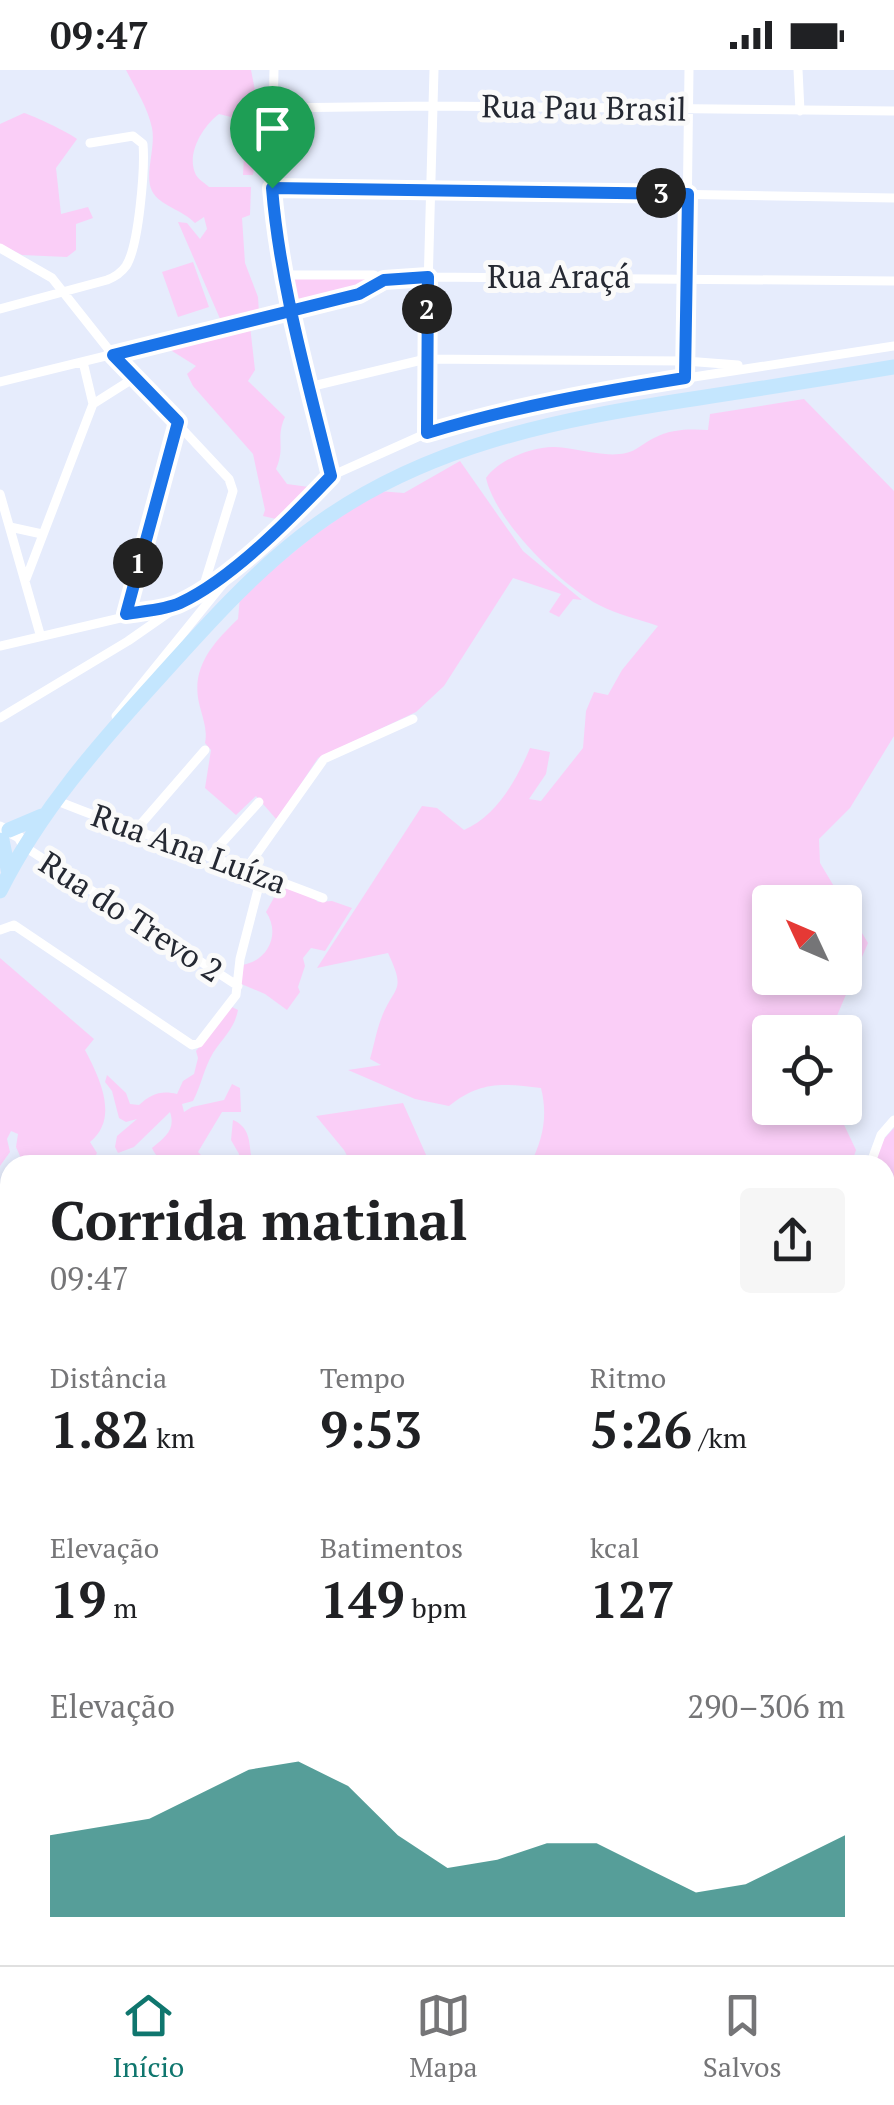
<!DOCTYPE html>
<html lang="pt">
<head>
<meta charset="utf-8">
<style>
  :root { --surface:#fff; --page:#f6f6f6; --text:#202124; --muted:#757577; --line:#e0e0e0; --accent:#0f766e }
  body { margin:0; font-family:"PT Serif",serif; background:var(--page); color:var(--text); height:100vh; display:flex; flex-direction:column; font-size:38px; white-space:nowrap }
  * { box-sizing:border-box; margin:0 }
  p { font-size:32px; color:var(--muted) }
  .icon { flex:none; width:55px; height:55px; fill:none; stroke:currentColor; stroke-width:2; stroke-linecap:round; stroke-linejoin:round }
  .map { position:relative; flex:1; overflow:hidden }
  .panel { position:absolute; left:0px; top:1085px; width:895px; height:810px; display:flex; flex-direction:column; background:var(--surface); border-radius:30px 30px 0 0; box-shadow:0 5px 15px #0003 }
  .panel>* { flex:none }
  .needle { width:65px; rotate:314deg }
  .buttons { position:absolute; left:752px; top:815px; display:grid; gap:20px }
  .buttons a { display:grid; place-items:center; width:110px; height:110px; border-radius:10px; background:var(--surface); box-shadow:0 5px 15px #0003; font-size:50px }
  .pin { position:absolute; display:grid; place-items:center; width:85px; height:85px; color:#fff; margin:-102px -42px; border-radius:50% 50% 50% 0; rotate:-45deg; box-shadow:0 0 10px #0007 }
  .pin .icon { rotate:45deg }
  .km { position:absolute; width:50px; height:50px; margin:-25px; border-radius:50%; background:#222; color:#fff; font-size:28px; line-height:50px; text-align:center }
  .round { display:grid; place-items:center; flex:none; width:105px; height:105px; border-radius:10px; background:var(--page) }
  .overview { display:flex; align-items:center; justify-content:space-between; height:170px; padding:0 50px }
  h1 { font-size:55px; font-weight:700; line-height:75px }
  .stats { display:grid; grid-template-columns:repeat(3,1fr); gap:15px; height:170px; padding:10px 50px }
  .stats div { display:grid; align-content:center }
  .stats b { font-size:50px; font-weight:700 }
  .stats small { font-size:28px; font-weight:400 }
  .stats p { font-size:28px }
  .chart { height:280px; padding:20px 50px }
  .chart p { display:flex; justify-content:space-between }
  .chart svg { width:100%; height:180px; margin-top:10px; fill:var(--accent); opacity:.7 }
  .status { display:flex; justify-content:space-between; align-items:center; height:70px; padding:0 50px; background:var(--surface); direction:ltr }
  .status svg { height:28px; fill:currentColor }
  .menu { display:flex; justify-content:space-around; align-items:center; height:140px; border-top:2px solid var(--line); background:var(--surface); font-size:28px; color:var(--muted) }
  .menu a { display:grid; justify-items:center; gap:5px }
  .menu .active { color:var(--accent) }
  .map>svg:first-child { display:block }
  .green { fill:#facef7; fill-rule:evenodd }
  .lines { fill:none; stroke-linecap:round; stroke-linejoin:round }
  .stream { stroke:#2fb9d0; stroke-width:2.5 }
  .minor { stroke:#fff; stroke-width:9 }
  .tertiary { stroke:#fff; stroke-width:11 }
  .primary { stroke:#c4e6fe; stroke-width:15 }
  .route-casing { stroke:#fff; stroke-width:20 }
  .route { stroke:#1a73e8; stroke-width:12 }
  .labels { text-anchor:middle; stroke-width:10; stroke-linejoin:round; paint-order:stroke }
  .street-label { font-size:32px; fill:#252933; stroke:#fafafa }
</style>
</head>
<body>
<div class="status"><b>09:47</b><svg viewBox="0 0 49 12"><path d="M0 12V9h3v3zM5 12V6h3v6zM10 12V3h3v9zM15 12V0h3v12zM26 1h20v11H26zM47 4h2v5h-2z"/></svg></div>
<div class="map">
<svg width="894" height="1895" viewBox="0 0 894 1895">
  <rect width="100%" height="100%" fill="#e6ecfc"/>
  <path class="green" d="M126 0H251L261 51 253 105H243L245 67 239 49 219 44C204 55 185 84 196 105 199 110 205 113 209 117H251L250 145 242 148 245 193 258 227 259 243 221 251 178 152 187 153 200 169 207 159 204 147 195 153C183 140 160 136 152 121 144 105 156 78 152 58 148 38 135 18 126 0Z
    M24 43C32 45 70 63 77 69L56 98 61 144 88 137 93 148 76 154V180L67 187 22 185 0 174V54Z
    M193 192 209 237 178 247 162 202Z
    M289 207 368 209V210L365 215 295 234Z
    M250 256 255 300 248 311 285 347C275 369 286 376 276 399L287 414 309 417 276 449 263 446 265 440 253 384 193 316 187 304 196 296 164 276Z
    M804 329 894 421V666L850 738 819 769 820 793 868 873 830 962H770V1038H836L856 1080 851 1095H530C543 1069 548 1046 541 1018 502 1013 480 1011 449 1036L415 1029 348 1000 381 995 370 989C374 976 376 962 381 949 394 915 407 923 388 883L317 898 422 736 437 738 464 760C496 747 517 709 530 678L550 682 546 704 529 729 541 731 583 678 586 641 594 622 608 625 622 600 658 556C639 549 618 545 599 535 560 514 496 452 486 408 498 390 533 376 555 377 578 378 604 388 626 383 636 381 645 372 654 368 671 359 689 359 708 360L710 344ZM770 832H845V908H770Z
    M460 391 523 481 582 530 573 529 559 547 549 542 561 524 513 508 444 616 416 642 318 688 277 750 256 726 236 745 205 718 211 680 205 673C208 660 202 646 199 633 191 597 213 573 238 549L240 527 313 466 378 421 404 423Z
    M282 813 310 824 318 832 332 831 352 838 325 881 311 878 303 888 305 896 298 917 300 922 287 940 265 924 239 913 242 895C268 891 281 864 266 842Z
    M0 888 94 969 85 980C99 1007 120 1048 90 1072L97 1083 91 1095H24L16 1077 18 1064 11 1061 7 1069 10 1082 0 1096Z
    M232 937 238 940C234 960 223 967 213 983 204 998 201 1016 193 1031L182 1034 184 1042 192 1037 224 1030 232 1014 240 1018 241 1042H222L198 1082 202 1086 195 1089 217 1095C194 1095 163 1103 152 1078 165 1067 176 1060 170 1042L134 1077 118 1083 115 1077 117 1066 137 1049 126 1052 119 1048 112 1021 105 1012 107 1005 126 1023 130 1034 139 1035C151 1024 161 1020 177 1024L183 1011 194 1004 198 988 196 981Z
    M403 1033 427 1087 419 1095H352L344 1080 316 1046Z
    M233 1050C249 1057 249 1069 251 1085 271 1102 317 1079 346 1095H237L239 1084 231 1070Z
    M894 1058V1488L885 1490V1146L891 1138 890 1122 885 1121V1095H874L884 1069Z
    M0 1448 10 1454V1570L0 1540Z
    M250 1885H357L365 1895H261Z
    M426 1885H743L739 1895H433L434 1889Z"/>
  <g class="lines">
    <path class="stream" d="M0 1685 10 1686
      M336 1885 342 1895"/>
    <path class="minor" d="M274 0C273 54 269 109 276 163 287 245 311 326 331 406
      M798 0 800 41
      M273 38 433 36 894 41
      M272 117 894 128
      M0 178 52 208 113 285 229 409 233 421 203 518
      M283 205H374L383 210
      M0 239 107 210C115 207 121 203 126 196 139 176 145 98 143 74L133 66 90 73
      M83 292 93 334
      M685 308 689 0
      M0 312 359 224 383 210 428 207 894 211
      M309 317 426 289 685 291 738 295
      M427 363 426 289 434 0
      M0 424 40 564
      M10 457 42 464
      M26 509 93 334 134 308
      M126 544 178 352
      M0 576 176 535
      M116 646 235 499
      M0 648 128 571 240 493 331 406 427 363 558 328 894 276
      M55 730C143 766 235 793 323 828
      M134 762 205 680
      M25 777 238 916
      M209 787 259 732
      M246 799 324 689 413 649
      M0 860 14 855 192 975 199 973 236 925 240 889 262 804
      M870 1095 881 1065 894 1050
      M0 1208 10 1213
      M0 1289 10 1276
      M0 1375 10 1384
      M885 1500 894 1502
      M0 1573 10 1599
      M885 1580 894 1584
      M73 1885 85 1895
      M876 1885 886 1895
      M22 1895 30 1885
      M745 1895 750 1885"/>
    <path class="tertiary" d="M0 757 19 767 25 777"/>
    <path class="primary" d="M9 760 42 746
      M2 770 9 804
      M0 821C40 741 98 675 158 609 203 559 249 507 303 465 418 375 559 349 699 328 764 318 829 308 894 297"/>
  </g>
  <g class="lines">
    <g class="route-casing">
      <path id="route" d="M272 118C280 216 308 311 331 406 292 447 232 509 180 533 165 540 143 541 126 544L178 352 113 285 359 224 384 210 428 207 427 363C513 337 597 322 685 308L688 124 272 118"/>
    </g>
    <use href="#route" class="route"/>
  </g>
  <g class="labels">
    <g class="street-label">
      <text transform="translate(584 38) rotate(1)" y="11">Rua Pau Brasil</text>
      <text x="559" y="218">Rua Araçá</text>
      <text transform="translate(189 779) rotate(20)" y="11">Rua Ana Luíza</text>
      <text transform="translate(131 847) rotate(33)" y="11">Rua do Trevo 2</text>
    </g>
  </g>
</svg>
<div class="buttons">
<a><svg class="needle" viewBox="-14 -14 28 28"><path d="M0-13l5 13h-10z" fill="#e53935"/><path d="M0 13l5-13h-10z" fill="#757577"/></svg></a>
<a><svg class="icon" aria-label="locate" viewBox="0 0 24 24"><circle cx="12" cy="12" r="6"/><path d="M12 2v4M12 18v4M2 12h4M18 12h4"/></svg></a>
</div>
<div class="pin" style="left:272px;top:118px;background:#1e9e55"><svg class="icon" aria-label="arrive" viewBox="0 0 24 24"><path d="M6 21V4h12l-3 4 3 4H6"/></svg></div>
<b class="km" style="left:138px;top:493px">1</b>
<b class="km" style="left:427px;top:239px">2</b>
<b class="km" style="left:661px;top:123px">3</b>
<section class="panel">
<div class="overview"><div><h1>Corrida matinal</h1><p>09:47</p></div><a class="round"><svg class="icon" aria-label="share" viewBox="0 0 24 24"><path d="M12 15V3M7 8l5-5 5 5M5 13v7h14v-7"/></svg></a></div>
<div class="stats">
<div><p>Distância</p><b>1.82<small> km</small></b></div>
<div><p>Tempo</p><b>9:53</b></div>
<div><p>Ritmo</p><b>5:26<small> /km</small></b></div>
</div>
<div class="stats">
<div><p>Elevação</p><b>19<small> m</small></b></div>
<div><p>Batimentos</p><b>149<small> bpm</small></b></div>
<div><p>kcal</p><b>127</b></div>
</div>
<div class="chart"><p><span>Elevação</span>290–306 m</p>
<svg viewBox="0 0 160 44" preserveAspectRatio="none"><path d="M0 44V24L10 22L20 20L30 14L40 8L50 6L60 12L70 24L80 32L90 30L100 26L110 26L120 32L130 38L140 36L150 30L160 24V44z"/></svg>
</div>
</section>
</div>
<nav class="menu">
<a class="active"><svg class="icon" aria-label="home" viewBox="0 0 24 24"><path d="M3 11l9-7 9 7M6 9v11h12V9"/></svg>Início</a>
<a><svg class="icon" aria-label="map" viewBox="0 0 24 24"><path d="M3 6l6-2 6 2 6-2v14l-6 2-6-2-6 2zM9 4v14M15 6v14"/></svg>Mapa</a>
<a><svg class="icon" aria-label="saved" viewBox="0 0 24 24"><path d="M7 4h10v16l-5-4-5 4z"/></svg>Salvos</a>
</nav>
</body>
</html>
